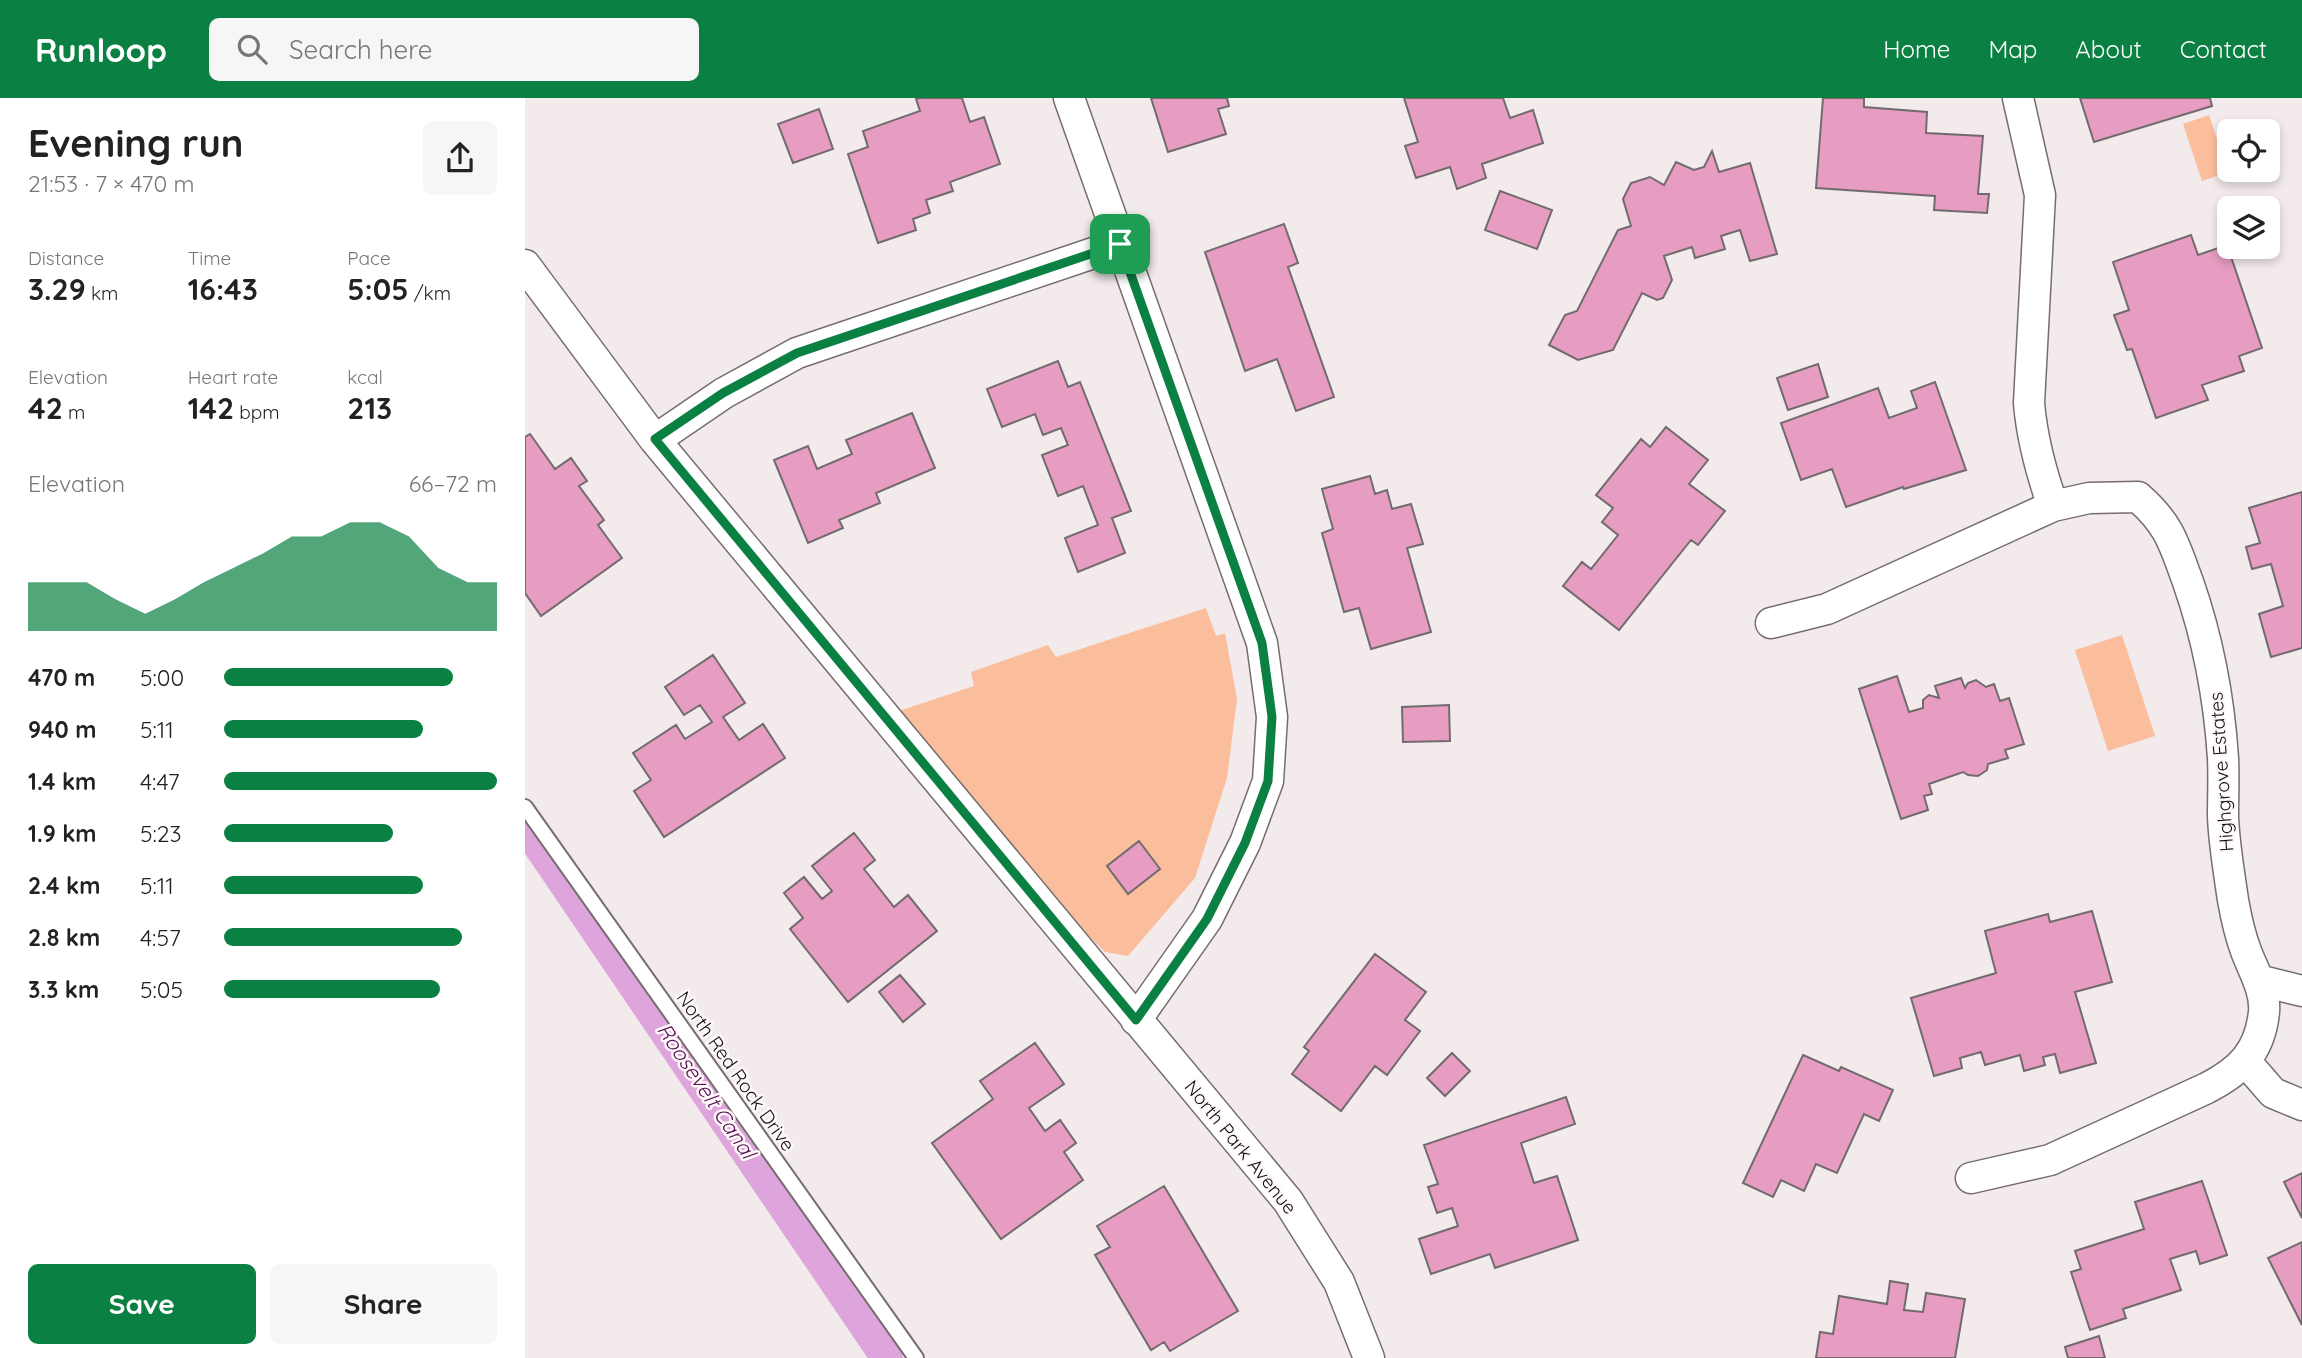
<!DOCTYPE html>
<html lang="en">
<head>
<meta charset="utf-8">
<style>
  :root { --surface:#fff; --page:#f6f6f6; --text:#222; --muted:#767676; --accent:#0b8043 }
  body { margin:0; font-family:Quicksand,sans-serif; background:var(--page); color:var(--text); height:100vh; display:flex; flex-direction:column; font-size:26px; white-space:nowrap }
  * { box-sizing:border-box; margin:0 }
  p { font-size:23px; color:var(--muted) }
  .icon { flex:none; width:38px; height:38px; fill:none; stroke:currentColor; stroke-width:2; stroke-linecap:round; stroke-linejoin:round }
  .map { position:relative; flex:1; overflow:hidden }
  .sheet { display:flex; flex-direction:column; background:var(--surface); width:525px }
  .sheet>* { flex:none }
  .buttons { position:absolute; left:1692px; top:21px; display:grid; gap:14px }
  .buttons a { display:grid; place-items:center; width:63px; height:63px; border-radius:10px; background:var(--surface); box-shadow:0 4px 10px #0003; font-size:35px }
  .pin { position:absolute; display:grid; place-items:center; width:60px; height:60px; color:#fff; margin:-30px; border-radius:14px; box-shadow:0 4px 10px #0006 }
  .round { display:grid; place-items:center; flex:none; width:74px; height:74px; border-radius:10px; background:var(--page) }
  .summary { display:flex; align-items:center; justify-content:space-between; height:119px; padding:0 28px }
  h1 { font-size:38px; font-weight:700; line-height:52px }
  .stats { display:grid; grid-template-columns:repeat(3,1fr); gap:10px; height:119px; padding:7px 28px }
  .stats div { display:grid; align-content:center }
  .stats b { font-size:30px; font-weight:700 }
  .stats small { font-size:19px; font-weight:400 }
  .stats p { font-size:19px }
  .chart { height:196px; padding:14px 28px }
  .chart p { display:flex; justify-content:space-between }
  .chart svg { width:100%; height:126px; margin-top:7px; fill:var(--accent); opacity:.7 }
  .cta { display:flex; gap:14px; margin-top:auto; padding:14px 28px }
  .cta a { flex:1; height:80px; border-radius:10px; background:var(--accent); color:#fff; font-size:28px; font-weight:700; line-height:80px; text-align:center }
  .cta a+a { background:var(--page); color:var(--text) }
  ul { padding:0 28px; list-style:none; font-size:23px }
  li { display:grid; grid-template-columns:112px 84px 1fr; align-items:center; height:52px }
  li i { height:18px; border-radius:9px; background:var(--accent) }
  header { display:flex; align-items:center; gap:42px; box-sizing:border-box; height:98px; padding:0 35px; background:var(--accent); color:#fff }
  header strong { font-size:33px }
  nav { display:flex; gap:38px; margin-inline-start:auto; font-size:24px }
  .search { width:490px; height:63px; background:var(--page); display:flex; align-items:center; gap:18px; box-sizing:border-box; padding:0 24px; border-radius:10px; color:var(--muted); font-size:26px }
  main { display:flex; flex:1; min-height:0 }
  .map>svg:first-child { display:block }
  .green { fill:#fabe9c }
  .lines { fill:none; stroke-linecap:round; stroke-linejoin:round }
  .canal { stroke:#dea4dc; stroke-width:32 }
  .building { fill:#e79cc1; stroke:#726b6e; stroke-width:2 }
  .lane-casing { stroke:#756d6e; stroke-width:18 }
  .street-casing { stroke:#756d6e; stroke-width:33 }
  .lane { stroke:#fff; stroke-width:14 }
  .street { stroke:#fff; stroke-width:30 }
  .route-casing { stroke:#fff; stroke-width:14 }
  .route { stroke:#0b8043; stroke-width:9 }
  .labels { text-anchor:middle; stroke-width:5; stroke-linejoin:round; paint-order:stroke }
  .street-label { font-size:19px; fill:#110e0f; stroke:#fef8f9 }
  .water-label { font-size:21px; font-style:italic; fill:#540f55; stroke:#fef8f9 }
</style>
</head>
<body>
<header>
<strong>Runloop</strong>
<div class="search"><svg class="icon" aria-label="search" viewBox="0 0 24 24"><circle cx="10" cy="10" r="6"/><path d="M15 15l6 6"/></svg>Search here</div>
<nav><a>Home</a><a>Map</a><a>About</a><a>Contact</a></nav>
</header>
<main>
<section class="sheet">
<div class="summary"><div><h1>Evening run</h1><p>21:53 · 7 × 470 m</p></div><a class="round"><svg class="icon" aria-label="share" viewBox="0 0 24 24"><path d="M12 15V3M7 8l5-5 5 5M5 13v7h14v-7"/></svg></a></div>
<div class="stats">
<div><p>Distance</p><b>3.29<small> km</small></b></div>
<div><p>Time</p><b>16:43</b></div>
<div><p>Pace</p><b>5:05<small> /km</small></b></div>
</div>
<div class="stats">
<div><p>Elevation</p><b>42<small> m</small></b></div>
<div><p>Heart rate</p><b>142<small> bpm</small></b></div>
<div><p>kcal</p><b>213</b></div>
</div>
<div class="chart"><p><span>Elevation</span>66–72 m</p>
<svg viewBox="0 0 160 44" preserveAspectRatio="none"><path d="M0 44V27L10 27L20 27L30 33L40 38L50 33L60 27L70 22L80 17L90 11L100 11L110 6L120 6L130 11L140 22L150 27L160 27V44z"/></svg>
</div>
<ul>
<li><b>470 m</b>5:00<i style="width:84%"></i></li>
<li><b>940 m</b>5:11<i style="width:73%"></i></li>
<li><b>1.4 km</b>4:47<i style="width:100%"></i></li>
<li><b>1.9 km</b>5:23<i style="width:62%"></i></li>
<li><b>2.4 km</b>5:11<i style="width:73%"></i></li>
<li><b>2.8 km</b>4:57<i style="width:87%"></i></li>
<li><b>3.3 km</b>5:05<i style="width:79%"></i></li>
</ul>
<div class="cta"><a>Save</a><a>Share</a></div>
</section>
<div class="map">
<svg width="1777" height="1260" viewBox="0 0 1777 1260">
  <rect width="100%" height="100%" fill="#f3eaeb"/>
  <path class="green" d="M1684 17 1703 74 1677 83 1658 26Z
    M681 510 691 538 700 535 712 601 702 680 670 780 603 858 580 854 546 820 368 615 449 588 446 574 523 547 531 559Z
    M1597 537 1630 638 1583 653 1550 552Z"/>
  <g class="lines">
    <path class="canal" d="M0 727 362 1260"/>
  </g>
  <path class="building" d="M395 0H437L445 24 459 19 475 66 425 84 428 93 401 102 405 115 388 121 391 132 353 145 323 56 343 49 338 33 395 13 391 1Z
    M626 0H702L704 8 693 11 701 36 643 54Z
    M879 0H978L985 20 1008 12 1018 45 957 66 961 80 932 91 925 69 891 80 880 48 893 44Z
    M1298 0H1339V9L1402 14 1401 35 1458 38 1453 96H1464L1462 115 1409 112 1410 98 1291 90Z
    M1555 0H1685L1687 8 1569 44Z
    M294 11 308 51 268 65 253 26Z
    M1187 53 1194 74 1225 65 1252 156 1225 163 1215 132 1196 138 1200 151 1170 160 1167 149 1139 158 1147 182 1138 200 1132 202 1117 195 1088 252 1053 262 1024 247 1040 217 1052 213 1093 132 1106 128 1098 101 1106 85 1125 79 1139 87 1151 64 1169 72 1179 69Z
    M975 93 1027 112 1012 151 960 132Z
    M759 126 773 165 763 169 809 299 771 313 752 261 720 273 680 154Z
    M1666 137 1673 157 1702 147 1737 250 1714 258 1719 273 1677 287 1683 302 1631 320 1607 251 1602 252 1589 217 1604 212 1588 164Z
    M533 263 543 289 555 284 606 413 587 420 600 455 553 474 540 440 573 427 558 388 533 398 517 357 543 347 536 330 518 337 510 316 477 329 462 291Z
    M1293 266 1303 299 1263 312 1252 280Z
    M1410 284 1441 372 1379 391 1378 389 1321 409 1307 371 1276 382 1256 325 1353 290 1364 320 1392 310 1386 293Z
    M387 315 410 370 351 395 355 405 314 422 318 430 283 445 249 362 283 348 292 371 327 356 321 342Z
    M1141 329 1183 362 1164 386 1200 413 1173 447 1166 442 1094 532 1038 488 1057 464 1066 471 1093 437 1077 424 1088 410 1071 397 1116 341 1125 349Z
    M5 336 30 371 46 360 62 383 54 388 79 422 73 427 97 460 16 518 0 495V339Z
    M845 378 850 396 862 392 867 411 886 406 898 446 882 450 906 534 846 551 834 510 819 514 797 435 808 431 797 391Z
    M1777 394V550L1746 559 1734 516 1758 508 1746 466 1727 471 1721 449 1735 445 1724 410Z
    M188 557 220 605 198 619 214 642 238 626 260 660 139 739 109 693 126 682 108 655 151 627 160 641 187 624 175 607 159 617 140 589Z
    M1372 578 1384 614 1398 610V602L1404 597 1414 600 1410 588 1436 580 1440 590 1443 585 1451 582 1461 589 1469 586 1475 603 1484 600 1499 646 1480 652 1483 660 1463 666 1462 672 1453 678 1443 677 1438 674 1404 686 1407 696 1399 698 1403 712 1376 721 1334 591Z
    M924 607 925 643 878 644 877 609Z
    M329 735 350 762 339 771 369 809 383 797 412 833 323 904 265 831 278 820 259 795 279 779 297 801 307 793 287 768Z
    M614 743 635 771 603 796 582 768Z
    M1567 813 1587 884 1550 894 1571 965 1535 975 1530 956 1518 959 1520 967 1499 973 1495 957 1460 967 1456 954 1435 960 1437 970 1409 978 1386 900 1471 875 1460 833 1523 816 1525 824Z
    M850 856 901 894 880 922 895 933 862 977 850 968 816 1013 767 976 784 953 779 949Z
    M375 877 400 906 378 924 354 894Z
    M510 945 539 986 504 1010 520 1033 535 1022 551 1045 539 1054 558 1082 476 1141 407 1045 468 1001 455 983Z
    M927 955 945 973 920 998 902 980Z
    M1278 957 1314 973 1316 969 1368 992 1354 1023 1339 1016 1312 1075 1291 1066 1279 1093 1256 1082 1248 1099 1218 1085Z
    M1041 999 1050 1026 996 1045 1009 1085 1032 1078 1053 1142 970 1170 965 1156 906 1176 894 1141 933 1128 927 1110 912 1115 903 1089 913 1086 899 1047Z
    M1777 1075V1120L1759 1084Z
    M1677 1083 1702 1157 1675 1166 1671 1153 1645 1161 1656 1192 1598 1211 1601 1220 1565 1232 1546 1174 1556 1171 1550 1153 1619 1131 1610 1104Z
    M639 1088 713 1213 645 1253 639 1244 626 1252 570 1157 585 1149 572 1128Z
    M1777 1144V1227L1743 1160Z
    M1365 1183 1383 1186 1379 1212 1398 1214 1401 1195 1440 1201 1430 1260H1291L1295 1234 1308 1236 1314 1198 1362 1206Z
    M1574 1238 1580 1260H1543L1540 1249Z"/>
  <g class="lines">
    <g class="lane-casing">
      <path id="lane" d="M0 709 391 1260"/>
    </g>
    <g class="street-casing">
      <path id="street" d="M544 0 737 545 747 619 743 683 720 745 682 821 611 922
        M1493 0 1515 97 1504 305C1507 341 1516 374 1528 408
        M0 167 130 342 763 1103 814 1184 844 1260
        M130 342 199 295 272 255 595 146
        M1246 525 1302 511 1528 408 1564 400 1613 399C1645 427 1649 446 1663 484 1683 541 1694 599 1698 660 1699 679 1698 699 1698 718 1699 746 1704 774 1708 802 1711 819 1715 837 1721 853 1728 872 1741 893 1739 914 1735 954 1715 973 1682 990L1525 1062 1446 1080
        M1733 882 1777 893
        M1721 964 1748 995 1777 1007"/>
    </g>
    <use href="#lane" class="lane"/>
    <use href="#street" class="street"/>
  </g>
  <g class="lines">
    <g class="route-casing">
      <path id="route" d="M595 146 737 545 747 619 743 683 720 745 682 821 611 922 130 341 198 295 272 255Z"/>
    </g>
    <use href="#route" class="route"/>
  </g>
  <g class="labels">
    <g class="street-label">
      <text transform="translate(1696 674) rotate(-94)" y="7">Highgrove Estates</text>
      <text transform="translate(211 973) rotate(55)" y="7">North Red Rock Drive</text>
      <text transform="translate(716 1049) rotate(51)" y="7">North Park Avenue</text>
    </g>
    <g class="water-label">
      <text transform="translate(181 993) rotate(56)" y="7">Roosevelt Canal</text>
    </g>
  </g>
</svg>
<div class="buttons">
<a><svg class="icon" aria-label="locate" viewBox="0 0 24 24"><circle cx="12" cy="12" r="6"/><path d="M12 2v4M12 18v4M2 12h4M18 12h4"/></svg></a>
<a><svg class="icon" aria-label="layers" viewBox="0 0 24 24"><path d="M12 4l9 5-9 5-9-5zM3 14l9 5 9-5"/></svg></a>
</div>
<div class="pin" style="left:595px;top:146px;background:#1e9e55"><svg class="icon" aria-label="arrive" viewBox="0 0 24 24"><path d="M6 21V4h12l-3 4 3 4H6"/></svg></div>
</div>
</main>
</body>
</html>
